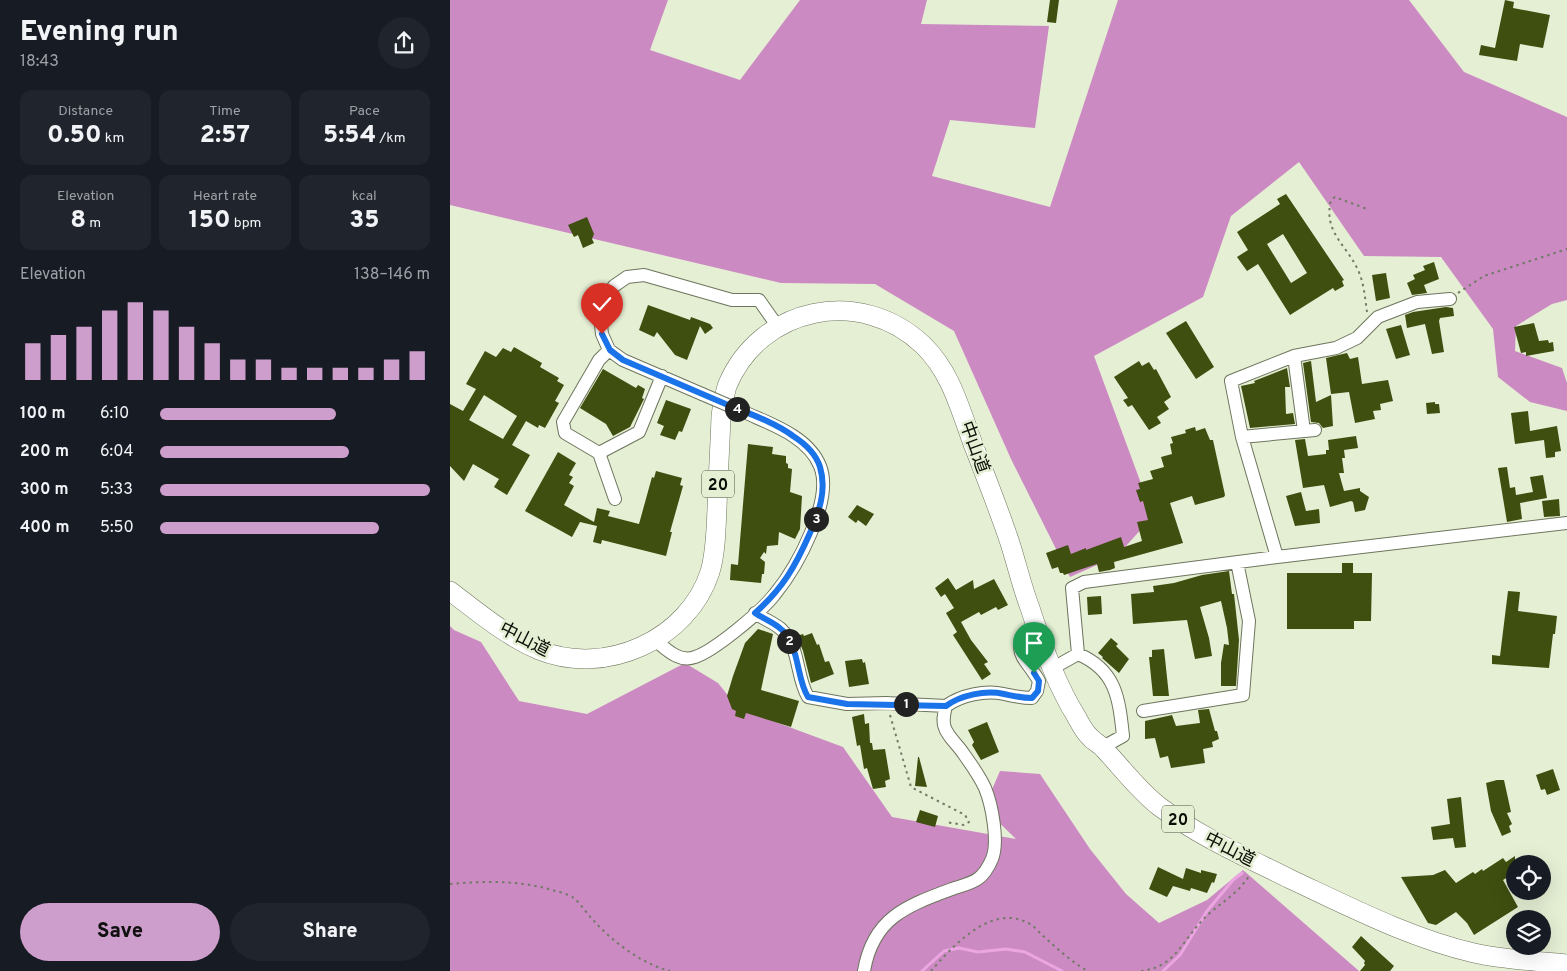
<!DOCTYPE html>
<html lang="en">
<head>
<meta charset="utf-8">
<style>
  :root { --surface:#171b24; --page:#20242c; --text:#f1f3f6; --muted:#9ea1a6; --accent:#cd9ecb }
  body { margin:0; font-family:Overpass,"Noto Sans JP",sans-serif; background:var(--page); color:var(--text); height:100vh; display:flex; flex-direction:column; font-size:19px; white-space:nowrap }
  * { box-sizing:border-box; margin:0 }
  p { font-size:16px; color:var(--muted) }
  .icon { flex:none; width:28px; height:28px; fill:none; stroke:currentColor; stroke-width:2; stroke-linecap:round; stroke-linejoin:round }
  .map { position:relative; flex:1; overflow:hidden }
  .panel { display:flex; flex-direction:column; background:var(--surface); width:450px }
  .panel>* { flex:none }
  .buttons { position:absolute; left:1056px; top:855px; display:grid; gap:10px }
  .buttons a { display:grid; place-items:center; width:45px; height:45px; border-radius:50%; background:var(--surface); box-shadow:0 5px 20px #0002; font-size:25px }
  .pin { position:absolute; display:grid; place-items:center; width:42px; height:42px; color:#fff; margin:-51px -21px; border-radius:50% 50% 50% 0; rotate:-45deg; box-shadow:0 0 5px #0007 }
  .pin .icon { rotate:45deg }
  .km { position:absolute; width:25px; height:25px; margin:-12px; border-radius:50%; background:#222; color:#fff; font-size:14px; line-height:25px; text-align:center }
  .round { display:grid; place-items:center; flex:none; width:52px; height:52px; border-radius:26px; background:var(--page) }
  .headline { display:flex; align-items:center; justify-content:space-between; height:85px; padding:0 20px }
  h1 { font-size:28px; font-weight:800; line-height:38px }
  .metrics { display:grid; grid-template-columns:repeat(3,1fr); gap:8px; height:85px; padding:5px 20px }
  .metrics div { display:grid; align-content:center; border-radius:12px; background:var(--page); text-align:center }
  .metrics b { font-size:25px; font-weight:800 }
  .metrics small { font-size:14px; font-weight:400 }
  .metrics p { font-size:14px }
  .chart { height:140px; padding:10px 20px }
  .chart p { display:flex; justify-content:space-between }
  .chart svg { width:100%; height:90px; margin-top:5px; stroke:var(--accent); stroke-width:6 }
  .action { display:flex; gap:10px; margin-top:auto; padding:10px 20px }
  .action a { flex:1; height:58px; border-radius:30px; background:var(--accent); color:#111; font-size:20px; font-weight:800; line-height:58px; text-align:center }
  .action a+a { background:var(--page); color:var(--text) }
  ul { padding:0 20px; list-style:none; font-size:16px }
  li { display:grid; grid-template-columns:80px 60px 1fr; align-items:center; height:38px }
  li i { height:12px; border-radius:6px; background:var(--accent) }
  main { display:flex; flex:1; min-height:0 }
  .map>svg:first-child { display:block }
  .forest { fill:#cc8ac3 }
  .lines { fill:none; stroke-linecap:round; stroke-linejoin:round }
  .stream { stroke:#eba6e1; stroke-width:3 }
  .building { fill:#3e4f10; fill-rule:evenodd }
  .minor-casing { stroke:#6d755d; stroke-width:14 }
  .highway-casing { stroke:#6d755d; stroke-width:20 }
  .path { stroke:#737a68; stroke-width:2; stroke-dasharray:2.5 4; stroke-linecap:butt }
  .minor { stroke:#fff; stroke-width:12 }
  .highway { stroke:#fff; stroke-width:19 }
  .minor-bridge-casing { stroke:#6d755d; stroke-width:14; stroke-linecap:butt }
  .minor-bridge { stroke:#fff; stroke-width:12 }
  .route-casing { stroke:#fff; stroke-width:10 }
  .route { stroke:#1a73e8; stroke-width:6 }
  .labels { text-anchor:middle; stroke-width:5; stroke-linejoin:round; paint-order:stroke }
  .shield { fill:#e5efd4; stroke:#4c5244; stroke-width:1 }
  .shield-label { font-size:16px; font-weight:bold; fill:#0b0e06 }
  .street-label { font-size:18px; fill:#0b0e06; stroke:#e5efd4 }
</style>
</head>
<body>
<main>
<section class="panel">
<div class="headline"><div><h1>Evening run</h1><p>18:43</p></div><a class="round"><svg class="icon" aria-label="share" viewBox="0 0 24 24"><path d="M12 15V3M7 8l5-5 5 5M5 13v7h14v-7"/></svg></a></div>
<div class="metrics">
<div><p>Distance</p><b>0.50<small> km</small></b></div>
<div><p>Time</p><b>2:57</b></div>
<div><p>Pace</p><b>5:54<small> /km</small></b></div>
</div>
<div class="metrics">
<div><p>Elevation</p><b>8<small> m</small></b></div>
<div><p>Heart rate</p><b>150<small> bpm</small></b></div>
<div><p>kcal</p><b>35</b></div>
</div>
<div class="chart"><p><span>Elevation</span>138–146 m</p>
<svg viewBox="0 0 160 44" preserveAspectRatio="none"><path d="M5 44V26M15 44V22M25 44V18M35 44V10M45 44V6M55 44V10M65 44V18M75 44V26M85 44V34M95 44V34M105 44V38M115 44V38M125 44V38M135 44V38M145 44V34M155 44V30"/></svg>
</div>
<ul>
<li><b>100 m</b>6:10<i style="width:65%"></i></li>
<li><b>200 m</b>6:04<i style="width:70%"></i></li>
<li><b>300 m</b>5:33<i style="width:100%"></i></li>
<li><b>400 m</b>5:50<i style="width:81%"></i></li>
</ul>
<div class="action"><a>Save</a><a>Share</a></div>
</section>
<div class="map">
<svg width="1117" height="971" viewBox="0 0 1117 971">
  <rect width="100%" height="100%" fill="#e5efd4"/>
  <path class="forest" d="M0 0H218L200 50 290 80 350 0H477L471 24 599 26 585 128 500 120 482 176 600 207 668 0H959L1014 72 1117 117V300L1102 304 1066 326 1065 351 1112 368 1117 383V411L1080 402 1048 377 1043 329 991 257 914 256 849 162 781 216 753 297 644 356 703 516 667 556 620 577 561 459 504 331 425 284 331 283 0 205Z
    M0 626 4 630 31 642 69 701 137 714 235 663 268 683 288 708 393 747 442 817 566 839 534 808 550 771 590 774 640 849 676 894 709 923 757 900 793 870 909 971H0Z"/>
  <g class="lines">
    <path class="stream" d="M472 971 494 951 509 948 528 952 556 949 575 952 612 971
      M713 971 730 955 757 911 783 880 792 873"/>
  </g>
  <path class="building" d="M600 0H609L606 23 597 22Z
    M1055 0 1064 2 1063 8 1100 15 1093 48 1070 44 1067 61 1029 55 1031 45 1045 48Z
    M836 194 894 280 892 281 894 286 885 291 883 288 840 315 808 264 797 271 787 257 798 250 787 232 830 204 827 199ZM833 234 857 273 841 283 817 244Z
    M137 217 144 234 142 239 144 243 133 248 128 235 124 237 118 225Z
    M984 262 989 279 974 285 977 293 962 295 957 283 965 279 963 275 975 270 973 266Z
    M936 273 940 298 926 301 922 275Z
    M198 305 240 320 241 317 260 324 263 328 255 334 250 326 237 360 225 355 207 332 204 337 189 330Z
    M996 307 1003 308 1004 316 990 318 989 321 994 352 982 354 975 324 957 328 955 315 963 312Z
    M736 321 764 367 746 379 716 333Z
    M1084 323 1089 341 1098 340 1099 343 1103 342 1104 351 1076 356V352L1071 353 1064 327Z
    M951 325 960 355 946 359 936 329Z
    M64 347 92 363 90 367 109 378 107 381 114 385 105 401 109 403 95 428 89 425 88 428 76 421 62 445 80 455 57 495 44 487 49 479 23 464 14 481 0 466V404L13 411 26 389 16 384 35 351 46 357 53 348 61 352ZM34 395 67 416 53 439 19 420Z
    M897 353 900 359 908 357 912 384 938 380 943 401 930 404 931 410 923 411 925 419 905 423 899 392 881 394 876 358Z
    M689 361 692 366 699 362 704 370 706 369 721 397 714 402 719 409 707 417 711 423 699 430 682 405 678 407 676 404 673 400 678 398 664 377Z
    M861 361 866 402 881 395 883 426 873 428 869 423 861 422 853 363Z
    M837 368 840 387H835L836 414 843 413 845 424 800 428 791 386 805 383 804 381Z
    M153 369 186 388 188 385 195 389 192 398 194 399 180 427 163 436 156 424 130 408Z
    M216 400 241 409 232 432 229 431 225 440 210 435 214 426 207 423Z
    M985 402V404H989L990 413 977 414 976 403Z
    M1078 411 1080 431 1107 426 1111 451 1105 452V457L1096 458 1094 440 1065 444 1061 413Z
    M745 427 746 431 755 428 760 440H763L775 495 774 497 745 505 742 496 720 503 733 543 664 562 665 568 660 570 649 572 647 564 614 575 613 573H610L608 567 602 569 596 553 618 545 621 554 636 548V550L671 537 674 547 692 541 687 522 698 520 693 501 690 502 686 490 690 489 688 483 703 479 700 471 714 467 711 457 722 454 720 444 723 443 721 437 736 433 735 430Z
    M906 436 908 448 894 450 895 458H892L894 473H889L894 491 910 488V491L919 497 915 510 905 512 903 502 901 501 880 507 874 485 853 488 845 440 855 439 858 456 876 454V450H879L878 440Z
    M298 444 323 447 322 454 336 456V463L338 464V468L342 469 340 492 352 496 350 529 345 539 329 532 328 545 317 546 316 554 314 552 310 558 315 562 314 574H312L311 583 280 580 281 564 288 565Z
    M108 452 126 463 119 475 123 477 119 483 124 486 114 505 144 522 147 508 160 511 158 516 189 524 202 477 204 478 206 471 232 478 230 485 233 486 220 532H222L216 556 152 540 151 544 143 542 147 526 130 522 122 537 75 511Z
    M1057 467 1060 488 1065 487 1066 495 1083 492 1080 477 1093 475 1097 498 1070 503 1072 519 1057 522 1048 468Z
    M851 492 856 511 869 509 870 523 845 526 836 496Z
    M1109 499 1110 516 1094 517 1092 501Z
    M407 505 424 514 416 526 408 520 406 523 398 517Z
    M892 563H903V573H922L921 621H904V629H837V573H892Z
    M779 571 782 594H784L789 640 786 686H771V663L774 644 779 645 777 628 771 601 750 607 759 638 762 656 745 659 737 620 683 624 681 594 704 592 703 586 724 583 752 575Z
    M498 578 506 590 523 580 524 589 544 579 558 605 548 610 546 607 531 615 529 612 511 622 521 640 538 662 534 664 541 674 532 680 503 635 507 632 496 613 504 608 495 594 491 597 485 588Z
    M1058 591 1070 592 1068 611 1107 616 1105 634H1103L1099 668 1042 664V655L1050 656Z
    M651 596 652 614 638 615 637 597Z
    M308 629 323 634 311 690 349 701 341 727 296 713 294 719 285 716 286 711 282 709 277 696 283 676 295 643Z
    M362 633 367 645 369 644 375 662 379 661 384 674 361 683 353 651 347 636 353 634 354 636Z
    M661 638 668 644 666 646 679 659 669 673 652 658 653 657 648 653Z
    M714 649 719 696H703L699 657H702V650Z
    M412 659 413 663 415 662 419 684 399 687 395 661Z
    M759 709 765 731H767L769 739 762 742 763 747 753 749 755 763 721 768 718 756 710 758 705 738 695 739V721L722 715 726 726 750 723 748 710Z
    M414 714 415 724 419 723 420 743H422L423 750 435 749 440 779 435 781 436 787 423 789 417 768 414 769 410 745 407 746 402 717Z
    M537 722 549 752 531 760 522 745 524 742 518 730Z
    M468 757H469L477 787 465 786Z
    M1103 769 1110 790 1097 795 1095 789 1091 790 1086 775Z
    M1047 780H1054L1061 812 1057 813 1062 824 1059 826 1061 832 1052 836 1041 811 1036 783Z
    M1011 797 1016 847 1005 848 1003 838 983 840 981 827 1000 824 997 799Z
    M470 810 488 816 485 827 466 822Z
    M1065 856V873L1053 880 1068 907 1024 935 1017 923 1006 912 986 925 978 923 951 877 983 875 995 870 1006 883 1023 872 1025 874 1032 869 1033 871 1053 858 1056 862Z
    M708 867 733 879 736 868 751 873V870L767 874 764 883 762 882 757 893 741 888 740 891 723 886 717 897 699 889Z
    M911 936 944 966 940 971H910L915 965 914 963 915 961 902 947Z"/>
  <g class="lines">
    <g class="minor-casing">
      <path id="minor" d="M159 350 149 360 113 422 115 433 149 453 165 499
        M844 356 854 431
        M252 394 173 360 159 350 152 334 150 316 156 298 164 286 177 277 194 275 282 300H309L328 327
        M792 437 865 430
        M149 453 189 432 212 376
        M827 557 792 437 781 381 844 356 886 348 907 338 928 317 967 302 1000 299
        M305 613C313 619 325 623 332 630 350 647 346 677 358 697L397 704 436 703 496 706
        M205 640C216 649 229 663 245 657 264 651 312 611 325 594 347 567 384 500 370 466 358 436 320 424 294 412
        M628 654C666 670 669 698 673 736L653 747
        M603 668 628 654 622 588 634 582 827 557 1117 523
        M693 711 793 695 799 621 787 562
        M414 971C423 918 456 906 502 889 523 882 532 882 542 859 549 842 542 805 535 788 529 775 521 764 513 753 508 745 498 737 495 728 492 721 494 714 496 706 511 695 535 690 554 694 564 696 571 698 582 698L587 691 589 681C574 655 557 651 586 626"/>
    </g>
    <g class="highway-casing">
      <path id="highway" d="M0 591C28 612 56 636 89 650 155 677 238 640 260 572 266 551 266 529 267 508 268 477 270 447 271 416 272 406 274 396 277 386 310 306 411 286 473 345 501 372 510 409 523 444 536 477 549 510 560 543 567 565 572 587 580 608 592 645 606 684 626 716 630 723 634 732 640 737 644 742 650 744 654 749 673 769 688 790 710 807 750 837 796 857 840 879 900 907 960 938 1024 953 1055 960 1086 961 1117 964"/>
    </g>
    <path class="path" d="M1008 293 1034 276 1117 249
      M917 312C915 298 914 283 908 270 896 244 873 232 881 200L885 197 917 209
      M440 715 461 787 515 815 519 822 514 825 496 822
      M0 884C35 881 68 880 102 890 109 892 118 894 124 898 131 904 137 914 144 921 163 942 192 964 220 971
      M481 971C502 947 541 903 578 923 583 925 588 931 592 935 607 948 621 962 638 971
      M691 971C699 970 706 968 713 964 728 955 738 936 749 924 766 904 785 898 799 876"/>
    <use href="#minor" class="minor"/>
    <use href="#highway" class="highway"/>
    <g class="minor-bridge-casing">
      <path id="minor-bridge" d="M252 394 294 412"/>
    </g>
    <use href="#minor-bridge" class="minor-bridge"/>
  </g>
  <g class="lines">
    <g class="route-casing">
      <path id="route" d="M152 334 160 350 173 360C208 375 243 390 278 405 298 413 326 423 343 436 354 443 366 454 370 467 377 490 369 512 360 533 345 567 333 588 305 613 314 619 325 623 332 630 350 647 346 678 358 697L397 704 496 706C511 695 535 690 554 694 564 696 571 698 582 698L588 691 589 681 584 673"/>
    </g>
    <use href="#route" class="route"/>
  </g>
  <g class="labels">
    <g class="shield">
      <rect x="252" y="470.5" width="32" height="27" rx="4"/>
      <rect x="712" y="805.5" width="32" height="27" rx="4"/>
    </g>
    <g class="shield-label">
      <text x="268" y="490">20</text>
      <text x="728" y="825">20</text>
    </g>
    <g class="street-label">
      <text transform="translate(525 447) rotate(70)" y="6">中山道</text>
      <text transform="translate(75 639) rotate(27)" y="6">中山道</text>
      <text transform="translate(780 849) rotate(27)" y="6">中山道</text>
    </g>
  </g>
</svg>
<div class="buttons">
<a><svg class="icon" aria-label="locate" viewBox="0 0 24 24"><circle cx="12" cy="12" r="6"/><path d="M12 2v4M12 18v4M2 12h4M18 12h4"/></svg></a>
<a><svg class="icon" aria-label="layers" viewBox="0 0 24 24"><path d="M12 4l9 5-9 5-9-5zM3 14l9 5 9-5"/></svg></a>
</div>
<div class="pin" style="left:584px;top:673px;background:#1e9e55"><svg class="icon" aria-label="arrive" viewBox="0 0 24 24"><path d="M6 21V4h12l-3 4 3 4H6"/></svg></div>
<div class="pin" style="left:152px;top:334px;background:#d93025"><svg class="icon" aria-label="check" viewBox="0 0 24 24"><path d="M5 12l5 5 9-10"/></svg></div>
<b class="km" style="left:456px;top:704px">1</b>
<b class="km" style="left:339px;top:641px">2</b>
<b class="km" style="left:366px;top:519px">3</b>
<b class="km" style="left:287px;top:409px">4</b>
</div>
</main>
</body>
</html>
